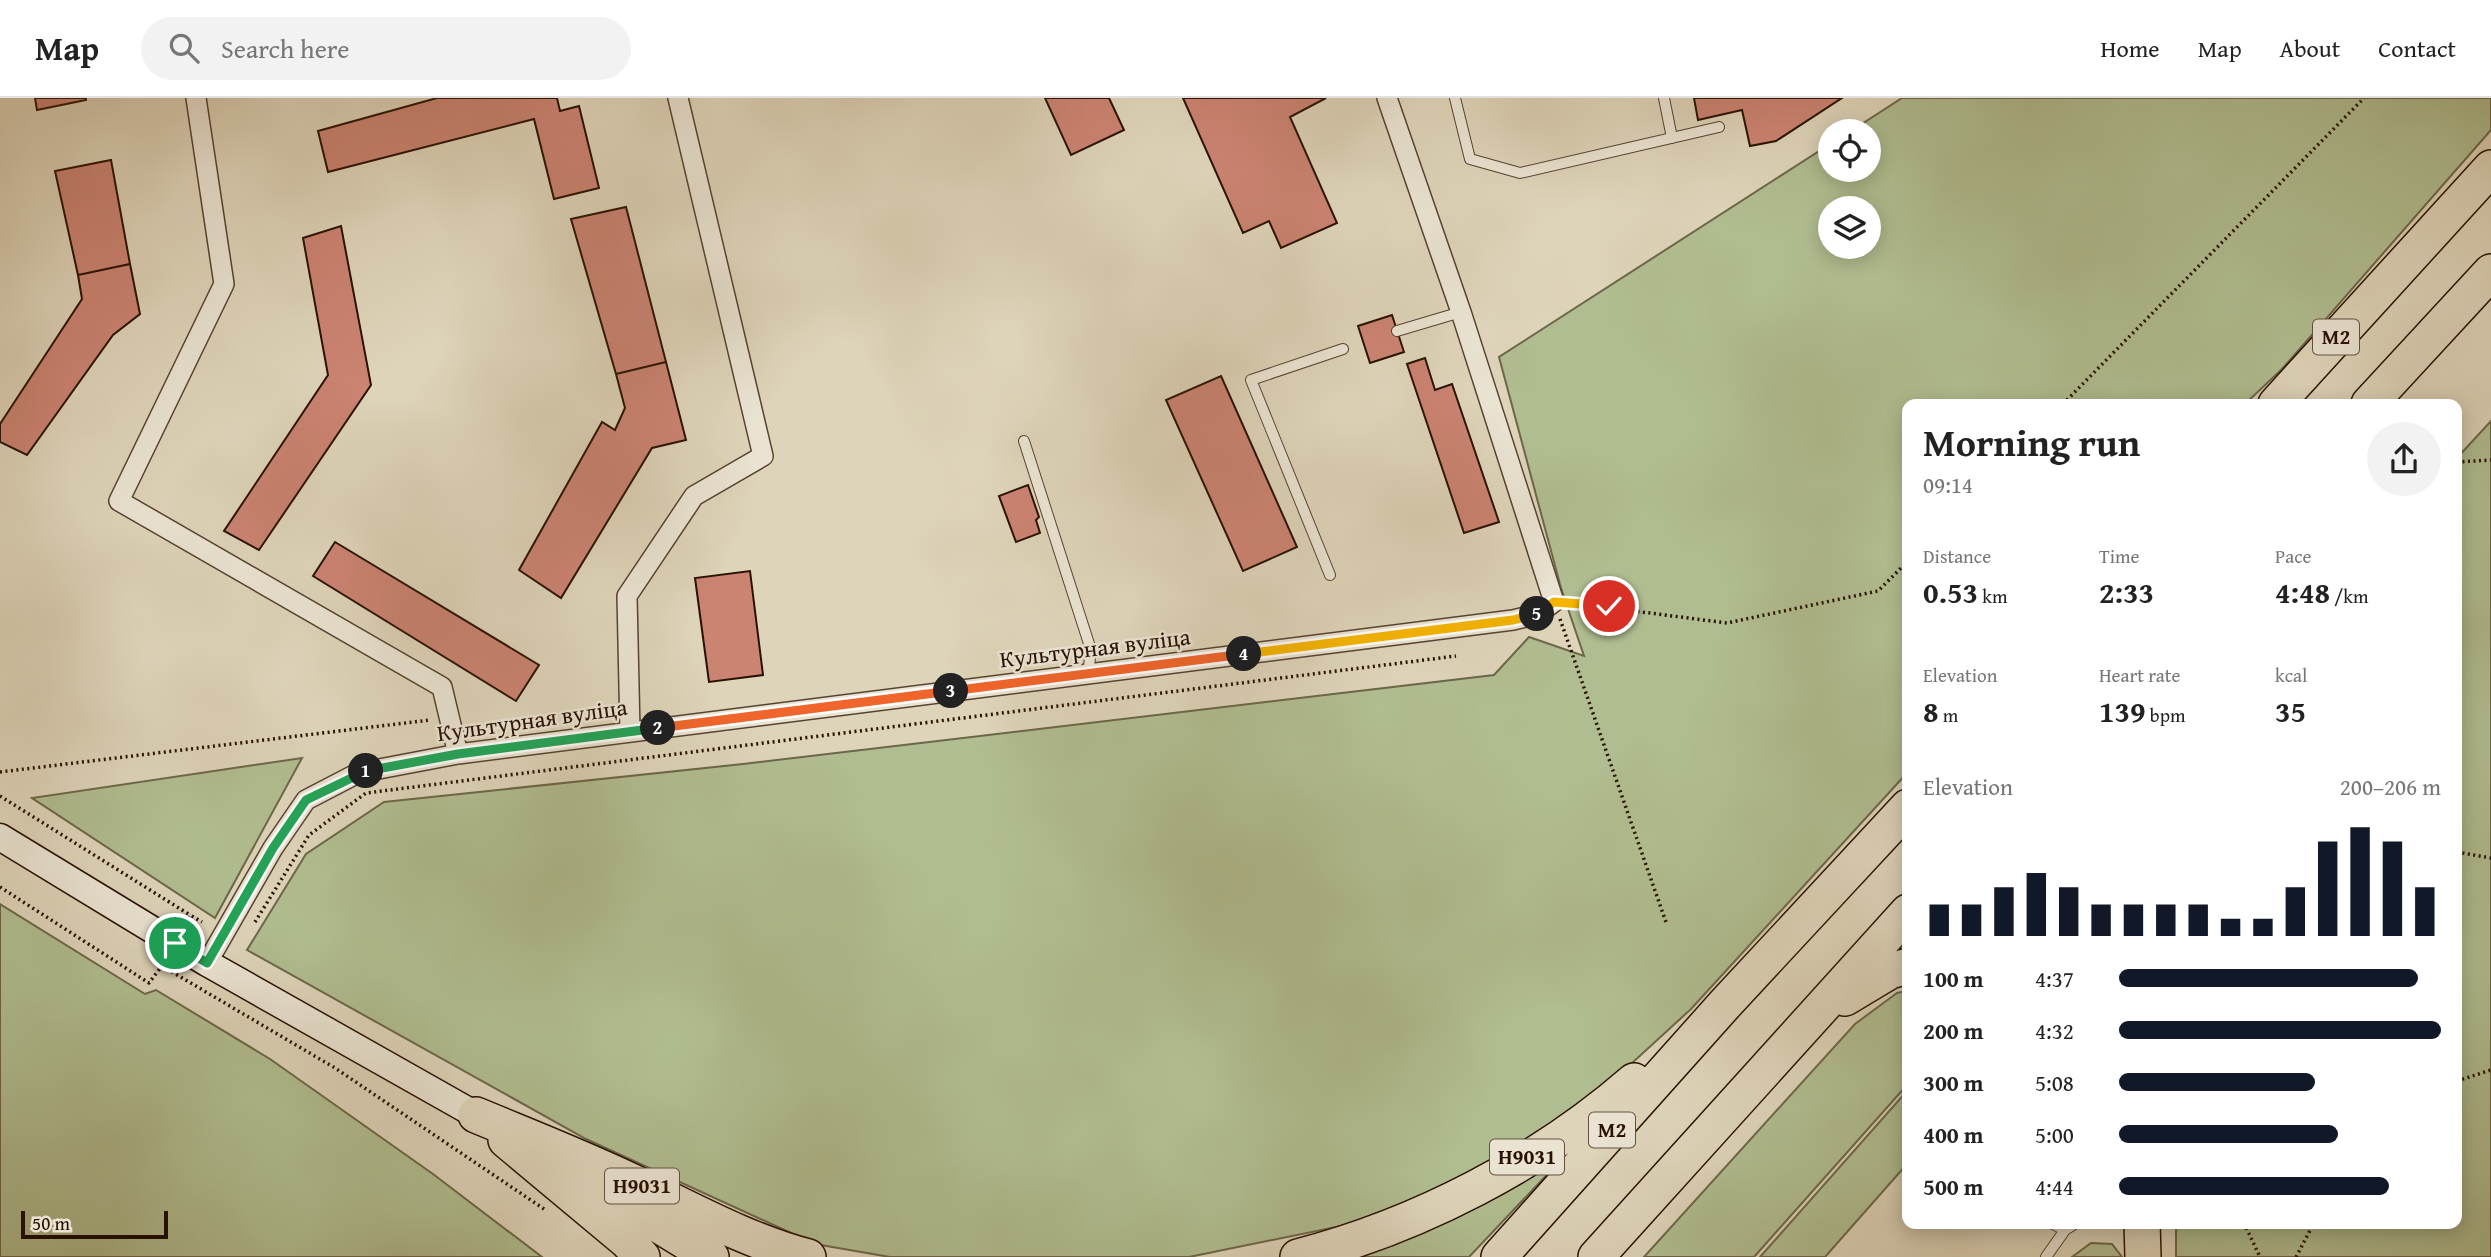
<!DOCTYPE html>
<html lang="en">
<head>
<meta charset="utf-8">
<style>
  :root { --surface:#fff; --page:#f2f2f2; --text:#222; --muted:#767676; --line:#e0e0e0; --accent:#111827 }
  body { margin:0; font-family:"Gentium Book Plus",serif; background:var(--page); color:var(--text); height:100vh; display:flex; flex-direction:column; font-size:26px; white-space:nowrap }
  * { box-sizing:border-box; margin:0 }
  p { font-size:23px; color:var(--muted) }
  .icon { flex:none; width:38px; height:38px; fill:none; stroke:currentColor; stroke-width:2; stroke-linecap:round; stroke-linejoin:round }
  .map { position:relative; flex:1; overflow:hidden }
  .sheet { position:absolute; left:1902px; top:301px; width:560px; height:830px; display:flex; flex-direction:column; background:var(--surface); border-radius:14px; box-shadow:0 4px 18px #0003 }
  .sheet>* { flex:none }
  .fabs { position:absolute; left:1818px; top:21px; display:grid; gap:14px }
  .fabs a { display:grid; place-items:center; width:63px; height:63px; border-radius:50%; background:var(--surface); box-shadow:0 4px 18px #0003; font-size:35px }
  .scale { position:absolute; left:21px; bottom:18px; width:147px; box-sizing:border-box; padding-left:7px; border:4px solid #291102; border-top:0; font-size:19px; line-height:24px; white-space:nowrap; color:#291102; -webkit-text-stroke:5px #eae3d2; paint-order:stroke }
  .pin { position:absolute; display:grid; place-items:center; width:60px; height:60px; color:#fff; margin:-30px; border:4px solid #fff; border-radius:50%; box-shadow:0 2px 7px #0007 }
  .km { position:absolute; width:35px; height:35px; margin:-18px; border-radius:50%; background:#222; color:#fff; font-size:19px; line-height:35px; text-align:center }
  .round { display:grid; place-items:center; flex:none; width:74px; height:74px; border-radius:37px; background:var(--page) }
  .summary { display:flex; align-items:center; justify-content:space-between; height:119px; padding:0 21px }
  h1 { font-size:38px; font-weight:700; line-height:52px }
  .figures { display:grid; grid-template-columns:repeat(3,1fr); gap:10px; height:119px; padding:7px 21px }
  .figures div { display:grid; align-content:center }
  .figures b { font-size:30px; font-weight:700 }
  .figures small { font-size:19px; font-weight:400 }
  .figures p { font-size:19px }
  .chart { height:196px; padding:14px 21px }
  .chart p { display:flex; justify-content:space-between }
  .chart svg { width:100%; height:126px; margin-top:7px; stroke:var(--accent); stroke-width:6 }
  ul { padding:0 21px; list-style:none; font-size:23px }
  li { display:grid; grid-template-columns:112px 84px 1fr; align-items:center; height:52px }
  li i { height:18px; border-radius:9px; background:var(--accent) }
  header { display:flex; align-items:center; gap:42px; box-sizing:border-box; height:98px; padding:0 35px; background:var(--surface); border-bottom:2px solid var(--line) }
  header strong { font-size:33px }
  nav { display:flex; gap:38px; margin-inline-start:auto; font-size:24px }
  .search { width:490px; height:63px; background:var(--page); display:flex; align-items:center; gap:18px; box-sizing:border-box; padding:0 24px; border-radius:38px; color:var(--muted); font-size:26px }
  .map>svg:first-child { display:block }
  .green { fill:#b0bd90; stroke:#6c6749; stroke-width:2; fill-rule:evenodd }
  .building { fill:#cb8372; stroke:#291102; stroke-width:2 }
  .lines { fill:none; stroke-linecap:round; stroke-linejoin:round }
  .lane-casing { stroke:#564230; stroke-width:12 }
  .street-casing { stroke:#564230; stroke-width:22 }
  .secondary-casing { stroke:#291102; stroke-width:29 }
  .highway-casing { stroke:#291102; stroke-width:38 }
  .path { stroke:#291102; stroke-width:3.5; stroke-dasharray:2 3.5; stroke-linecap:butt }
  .lane { stroke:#eae3d2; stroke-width:10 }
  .street { stroke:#eae3d2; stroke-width:19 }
  .secondary { stroke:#eae3d2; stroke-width:26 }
  .highway { stroke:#ded4b9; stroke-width:35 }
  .split-1-casing { stroke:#fff; stroke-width:14 }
  .split-2-casing { stroke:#fff; stroke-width:14 }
  .split-3-casing { stroke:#fff; stroke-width:14 }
  .split-4-casing { stroke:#fff; stroke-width:14 }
  .split-5-casing { stroke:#fff; stroke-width:14 }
  .split-6-casing { stroke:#fff; stroke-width:14 }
  .split-1 { stroke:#22a559; stroke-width:9 }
  .split-2 { stroke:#22a559; stroke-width:9 }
  .split-3 { stroke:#f0652b; stroke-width:9 }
  .split-4 { stroke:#f0652b; stroke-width:9 }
  .split-5 { stroke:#f5b400; stroke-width:9 }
  .split-6 { stroke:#f5b400; stroke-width:9 }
  .labels { text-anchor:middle; stroke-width:5; stroke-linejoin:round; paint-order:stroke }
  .shield { fill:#eae3d2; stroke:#635040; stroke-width:2 }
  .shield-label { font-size:21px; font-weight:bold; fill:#291102 }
  .street-label { font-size:23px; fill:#291102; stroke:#eae3d2 }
</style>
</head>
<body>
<header>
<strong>Map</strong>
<div class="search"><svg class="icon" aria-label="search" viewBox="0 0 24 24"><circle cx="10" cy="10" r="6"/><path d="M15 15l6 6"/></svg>Search here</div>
<nav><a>Home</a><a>Map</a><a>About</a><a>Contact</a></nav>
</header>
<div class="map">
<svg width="2491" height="1159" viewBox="0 0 2491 1159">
  <rect width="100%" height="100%" fill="#ded4b9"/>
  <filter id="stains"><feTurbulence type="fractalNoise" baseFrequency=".00286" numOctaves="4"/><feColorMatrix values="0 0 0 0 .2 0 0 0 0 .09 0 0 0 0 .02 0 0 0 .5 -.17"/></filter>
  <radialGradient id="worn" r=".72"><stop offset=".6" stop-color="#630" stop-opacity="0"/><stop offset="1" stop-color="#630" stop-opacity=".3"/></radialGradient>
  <path class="green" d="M1902 0H2491V32L2282 271 2245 306H1908L1907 675 1691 911 1619 977 1566 1019 1440 1091 1346 1127 1189 1159H890L815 1146 586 1041 247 852 306 756 384 704 743 666 1494 577 1529 539 1584 558 1561 490 1499 259 1830 46V72H1869V33H1851ZM1830 110H1869V149H1830Z
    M2491 323V1159H2176V1125H2457V360Z
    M302 660 215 820 32 700Z
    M0 806 145 896 156 892 270 961 433 1076 542 1159H0Z
    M1907 893V987L1754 1159H1644L1855 926 1897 895Z
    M1907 993V1066L1825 1159H1760Z
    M1557 1066 1469 1159H1343L1515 1080Z
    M2091 1145 2112 1146 2122 1159H2072Z"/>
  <path class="building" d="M35 0H86V2L37 12Z
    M437 0H557L560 13 579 8 599 90 554 101 534 21 328 74 318 33Z
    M1045 0H1109L1124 32 1071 57Z
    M1183 0H1326L1290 19 1337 125 1281 150 1269 123 1243 135Z
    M1694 0H1842L1776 43 1750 48 1742 12 1698 22Z
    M111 62 130 166 78 177 55 73Z
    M626 109 666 264 616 276 571 121Z
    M341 128 371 287 259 452 224 433 328 277 303 140Z
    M130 166 140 216 113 237 27 357 0 344V326L82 201 78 177Z
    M1392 217 1404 254 1370 265 1358 228Z
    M1425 260 1435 292 1452 286 1499 424 1464 435 1407 266Z
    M666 264 686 342 652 350 561 500 519 472 602 324 615 332 625 310 616 276Z
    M1221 278 1297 449 1243 473 1166 302Z
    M1028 387 1039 419 1036 422 1040 435 1016 444 999 398Z
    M335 444 539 567 516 603 313 478Z
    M750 473 763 577 709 584 695 480Z"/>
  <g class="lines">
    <g class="lane-casing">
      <path id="lane" d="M1455 0 1470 61 1520 75 1719 29
        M1664 0 1672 40
        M1397 233 1461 214
        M1024 343 1091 552 1088 576
        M1330 477 1251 282 1343 251
        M2051 1125 2065 1132
        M2046 1159 2065 1132 2076 1125"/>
    </g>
    <g class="street-casing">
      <path id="street" d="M196 0 224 186 119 403 442 589 458 656
        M630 634 627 498 694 398 763 358 678 0
        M207 865 273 750 306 702 358 675 458 656 1513 522 1538 516 1554 504 1461 214 1387 0"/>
    </g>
    <g class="secondary-casing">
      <path id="secondary" d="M0 739 207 865 476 1017"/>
    </g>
    <g class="highway-casing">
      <path id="highway" d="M2276 306 2491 70
        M2369 306 2491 174
        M1845 900 1890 873 1908 868
        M476 1017C529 1039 583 1060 635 1085 692 1112 747 1143 808 1159
        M506 1042 627 1143 642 1159
        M590 1085 711 1159
        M2142 1125 2143 1159
        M1298 1159C1418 1128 1540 1065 1634 983
        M1499 1159 1725 906 1908 709
        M1596 1159 1908 814"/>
    </g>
    <path class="path" d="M2063 306 2364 0
      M2457 364 2491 362
      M1572 505 1727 525 1878 493 1908 463
      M1560 521 1667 827
      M0 674 430 622
      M0 698 190 817
      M2457 754 2491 760
      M0 789 149 885 161 869
      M255 824 309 737 366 695 1456 558
      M186 825 190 817 202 824
      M162 868 335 970 547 1113
      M2457 983 2491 972
      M2244 1125 2260 1159
      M2296 1159 2314 1125"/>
    <use href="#lane" class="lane"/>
    <use href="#street" class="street"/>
    <use href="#secondary" class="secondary"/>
    <use href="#highway" class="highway"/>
  </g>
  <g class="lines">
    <g class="split-1-casing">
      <path id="split-1" d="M175 845 207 865 273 750 306 702 366 673"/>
    </g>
    <g class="split-2-casing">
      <path id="split-2" d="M366 673 458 656 658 630"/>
    </g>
    <g class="split-3-casing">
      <path id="split-3" d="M658 630 951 593"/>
    </g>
    <g class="split-4-casing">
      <path id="split-4" d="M951 593 1244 556"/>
    </g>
    <g class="split-5-casing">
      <path id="split-5" d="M1244 556 1513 522 1537 516"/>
    </g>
    <g class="split-6-casing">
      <path id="split-6" d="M1537 516 1554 504 1609 508"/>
    </g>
    <use href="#split-1" class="split-1"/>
    <use href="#split-2" class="split-2"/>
    <use href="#split-3" class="split-3"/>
    <use href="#split-4" class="split-4"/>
    <use href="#split-5" class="split-5"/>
    <use href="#split-6" class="split-6"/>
  </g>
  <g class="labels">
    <g class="shield">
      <rect x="2313" y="221.5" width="46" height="35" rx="5"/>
      <rect x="1589" y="1014.5" width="46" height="35" rx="5"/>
      <rect x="1490" y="1041.5" width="74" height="35" rx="5"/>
      <rect x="605" y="1070.5" width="74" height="35" rx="5"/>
    </g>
    <g class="shield-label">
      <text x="2336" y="246">М2</text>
      <text x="1612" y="1039">М2</text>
      <text x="1527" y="1066">Н9031</text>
      <text x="642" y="1095">Н9031</text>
    </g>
    <g class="street-label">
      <text transform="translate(1095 550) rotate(-7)" y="8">Культурная вуліца</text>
      <text transform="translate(532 622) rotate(-8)" y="8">Культурная вуліца</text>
    </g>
  </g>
  <rect width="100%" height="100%" filter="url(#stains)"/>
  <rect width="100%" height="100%" fill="url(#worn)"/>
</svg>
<div class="fabs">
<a><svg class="icon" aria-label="locate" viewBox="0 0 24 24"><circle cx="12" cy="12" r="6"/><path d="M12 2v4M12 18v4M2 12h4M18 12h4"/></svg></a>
<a><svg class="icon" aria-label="layers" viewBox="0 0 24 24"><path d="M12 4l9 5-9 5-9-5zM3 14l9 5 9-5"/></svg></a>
</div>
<div class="scale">50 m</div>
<div class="pin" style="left:175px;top:845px;background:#1e9e55"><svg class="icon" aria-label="arrive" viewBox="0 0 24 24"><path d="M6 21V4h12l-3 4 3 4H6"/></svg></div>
<div class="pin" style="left:1609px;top:508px;background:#d93025"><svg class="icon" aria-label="check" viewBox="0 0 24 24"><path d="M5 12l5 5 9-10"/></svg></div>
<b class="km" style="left:366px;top:673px">1</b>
<b class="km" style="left:658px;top:630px">2</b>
<b class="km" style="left:951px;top:593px">3</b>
<b class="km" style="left:1244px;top:556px">4</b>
<b class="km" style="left:1537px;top:516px">5</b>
<section class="sheet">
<div class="summary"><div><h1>Morning run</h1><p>09:14</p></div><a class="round"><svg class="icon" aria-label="share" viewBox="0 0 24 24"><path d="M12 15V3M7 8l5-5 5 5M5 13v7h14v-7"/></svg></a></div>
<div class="figures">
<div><p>Distance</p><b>0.53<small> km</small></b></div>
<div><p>Time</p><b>2:33</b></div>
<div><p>Pace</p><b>4:48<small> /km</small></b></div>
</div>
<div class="figures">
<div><p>Elevation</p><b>8<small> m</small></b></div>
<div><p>Heart rate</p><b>139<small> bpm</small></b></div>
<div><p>kcal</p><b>35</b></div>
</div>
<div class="chart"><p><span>Elevation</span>200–206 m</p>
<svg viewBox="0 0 160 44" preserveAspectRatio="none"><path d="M5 44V33M15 44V33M25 44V27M35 44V22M45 44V27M55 44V33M65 44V33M75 44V33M85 44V33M95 44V38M105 44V38M115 44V27M125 44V11M135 44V6M145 44V11M155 44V27"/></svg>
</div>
<ul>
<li><b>100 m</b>4:37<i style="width:93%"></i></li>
<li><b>200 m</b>4:32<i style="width:100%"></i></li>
<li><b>300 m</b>5:08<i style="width:61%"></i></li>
<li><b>400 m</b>5:00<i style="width:68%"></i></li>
<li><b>500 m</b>4:44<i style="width:84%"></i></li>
</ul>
</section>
</div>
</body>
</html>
